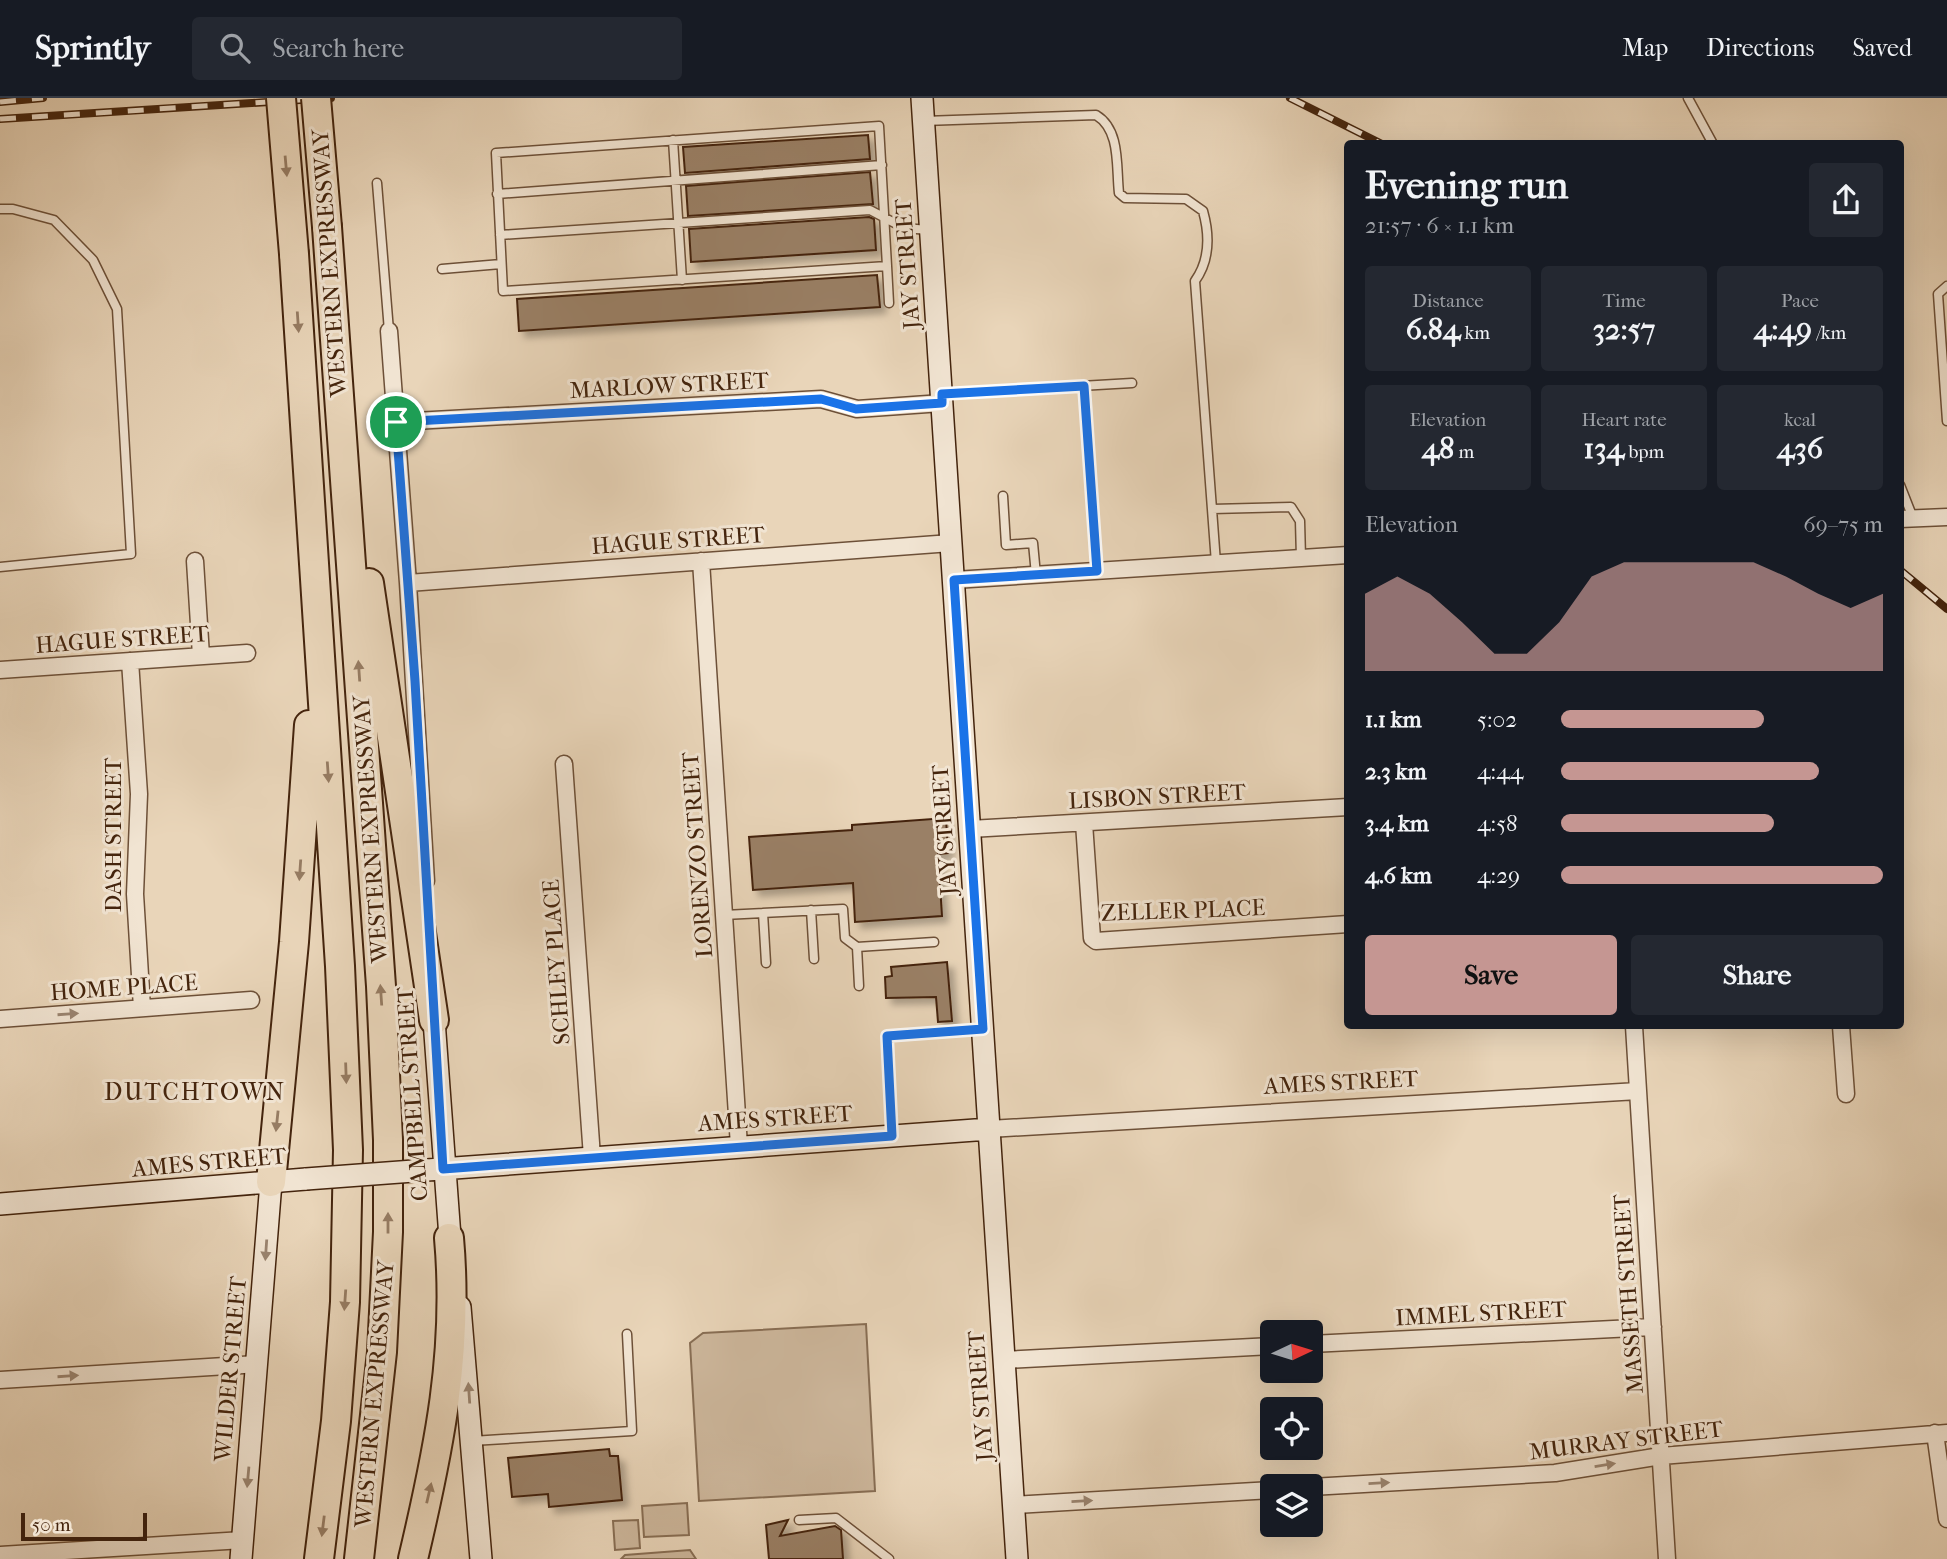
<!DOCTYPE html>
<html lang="en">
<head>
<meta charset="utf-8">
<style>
  :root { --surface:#171b24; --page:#242831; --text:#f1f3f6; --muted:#9ea1a6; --line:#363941; --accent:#c59692 }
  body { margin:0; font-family:"IM FELL French Canon",serif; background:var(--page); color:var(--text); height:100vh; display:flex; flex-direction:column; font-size:26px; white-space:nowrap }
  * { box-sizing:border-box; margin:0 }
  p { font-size:23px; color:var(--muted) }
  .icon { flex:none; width:38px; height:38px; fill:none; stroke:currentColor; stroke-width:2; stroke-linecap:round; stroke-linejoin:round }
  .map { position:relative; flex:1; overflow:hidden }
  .panel { position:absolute; left:1344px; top:42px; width:560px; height:889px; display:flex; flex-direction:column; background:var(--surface); border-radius:7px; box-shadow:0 7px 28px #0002 }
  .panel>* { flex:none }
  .needle { width:46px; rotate:86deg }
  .controls { position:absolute; left:1260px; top:1222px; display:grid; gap:14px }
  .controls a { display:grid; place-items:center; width:63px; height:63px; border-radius:7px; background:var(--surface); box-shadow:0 7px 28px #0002; font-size:35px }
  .scale { position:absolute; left:21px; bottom:18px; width:126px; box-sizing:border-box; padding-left:7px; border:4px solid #44240d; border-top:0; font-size:19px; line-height:24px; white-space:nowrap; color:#44240d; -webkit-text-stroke:5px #f1e4d2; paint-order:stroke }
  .pin { position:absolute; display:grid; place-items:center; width:60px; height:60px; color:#fff; margin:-30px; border:4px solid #fff; border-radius:50%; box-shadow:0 2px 7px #0007 }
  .round { display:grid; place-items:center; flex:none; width:74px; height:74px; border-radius:7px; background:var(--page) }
  .summary { display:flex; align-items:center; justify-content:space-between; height:119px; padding:0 21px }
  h1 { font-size:38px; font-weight:700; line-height:52px }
  .metrics { display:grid; grid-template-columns:repeat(3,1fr); gap:10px; height:119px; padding:7px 21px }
  .metrics div { display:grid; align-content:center; border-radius:7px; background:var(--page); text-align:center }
  .metrics b { font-size:30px; font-weight:700 }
  .metrics small { font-size:19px; font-weight:400 }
  .metrics p { font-size:19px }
  .chart { height:196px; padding:14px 21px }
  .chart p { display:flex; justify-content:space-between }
  .chart svg { width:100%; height:126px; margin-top:7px; fill:var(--accent); opacity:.7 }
  .button { display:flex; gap:14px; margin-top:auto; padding:14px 21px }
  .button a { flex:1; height:80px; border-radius:7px; background:var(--accent); color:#111; font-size:28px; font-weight:700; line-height:80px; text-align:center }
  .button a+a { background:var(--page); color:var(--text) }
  ul { padding:0 21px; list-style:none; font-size:23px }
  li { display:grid; grid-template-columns:112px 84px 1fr; align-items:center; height:52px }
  li i { height:18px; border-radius:9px; background:var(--accent) }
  header { display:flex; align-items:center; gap:42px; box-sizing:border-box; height:98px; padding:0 35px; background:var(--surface); border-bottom:2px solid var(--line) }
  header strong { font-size:33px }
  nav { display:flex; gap:38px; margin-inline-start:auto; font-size:24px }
  .search { width:490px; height:63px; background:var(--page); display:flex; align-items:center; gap:18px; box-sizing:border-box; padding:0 24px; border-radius:7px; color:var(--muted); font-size:26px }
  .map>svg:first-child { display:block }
  .green { fill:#cdb79c; stroke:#886e54; stroke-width:2 }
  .building { fill:#9a8066; stroke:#44240d; stroke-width:2; filter:url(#shadow) }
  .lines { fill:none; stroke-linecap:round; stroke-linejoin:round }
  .lane-casing { stroke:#6d5038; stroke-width:11 }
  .street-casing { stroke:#6d5038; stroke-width:19 }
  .secondary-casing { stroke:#44240d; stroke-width:24 }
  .highway-casing { stroke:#44240d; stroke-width:32 }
  .lane { stroke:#f1e4d2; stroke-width:8 }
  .street { stroke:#f1e4d2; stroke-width:16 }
  .secondary { stroke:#f1e4d2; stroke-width:21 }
  .highway { stroke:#e9d5b9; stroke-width:28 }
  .rail-casing { stroke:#44240d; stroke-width:8 }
  .rail { stroke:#f1e4d2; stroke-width:5; stroke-dasharray:16; stroke-linecap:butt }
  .secondary-bridge-casing { stroke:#44240d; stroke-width:24; stroke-linecap:butt }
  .highway-bridge-casing { stroke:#44240d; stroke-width:32; stroke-linecap:butt }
  .secondary-bridge { stroke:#f1e4d2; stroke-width:21 }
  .highway-bridge { stroke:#e9d5b9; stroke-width:28 }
  .oneway { fill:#967c63 }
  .oneway2 { fill:#9a8470 }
  .route-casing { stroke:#fff; stroke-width:14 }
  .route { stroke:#1a73e8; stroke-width:9 }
  .labels { text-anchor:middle; stroke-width:6; stroke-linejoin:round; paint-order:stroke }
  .street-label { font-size:23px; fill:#44240d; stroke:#f1e4d2 }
  .neighbourhood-label { font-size:24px; letter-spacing:2px; fill:#44240d; stroke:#f1e4d2 }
</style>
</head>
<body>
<header>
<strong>Sprintly</strong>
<div class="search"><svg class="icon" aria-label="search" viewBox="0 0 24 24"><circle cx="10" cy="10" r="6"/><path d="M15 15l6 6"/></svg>Search here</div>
<nav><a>Map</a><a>Directions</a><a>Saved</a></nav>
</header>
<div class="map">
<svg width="1947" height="1461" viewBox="0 0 1947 1461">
  <defs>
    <filter id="shadow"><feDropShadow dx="6" dy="6" stdDeviation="3.5" flood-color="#0004"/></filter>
  </defs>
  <rect width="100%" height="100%" fill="#e9d5b9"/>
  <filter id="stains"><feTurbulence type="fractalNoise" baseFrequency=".00286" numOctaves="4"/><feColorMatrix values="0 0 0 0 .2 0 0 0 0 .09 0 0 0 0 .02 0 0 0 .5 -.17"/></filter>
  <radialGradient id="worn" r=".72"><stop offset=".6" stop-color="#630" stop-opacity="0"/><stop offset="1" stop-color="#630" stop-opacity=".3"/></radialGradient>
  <path class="green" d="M866 1226 875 1393 699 1403 690 1245 703 1235Z
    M687 1405 689 1437 644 1439 642 1408Z
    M638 1422 640 1450 615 1452 613 1423Z
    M690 1452 696 1461H621L625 1457Z"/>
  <path class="building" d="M868 37 870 61 685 75 683 49Z
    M870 74 873 106 688 118 686 88Z
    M869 119 874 121 876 152 691 164 689 131Z
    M877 177 880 209 519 233 517 201Z
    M946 720 948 755 938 756 942 818 855 824 853 785 753 792 749 739 852 732V727Z
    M947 864 952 923 938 924 936 899 886 900 885 879 892 878 891 869Z
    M609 1351 610 1358H618L622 1402 549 1409 548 1396 512 1399 508 1360Z
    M788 1422 780 1438 835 1428 841 1432 843 1461H769L766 1427Z"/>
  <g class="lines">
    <g class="lane-casing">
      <path id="lane" d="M1688 0 1713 46
        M924 23 1096 17C1121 32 1116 69 1119 95L1125 100 1186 101 1203 113C1210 138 1210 162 1195 183L1216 465
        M879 28 887 168 503 193 496 55Z
        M673 42 682 182
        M377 85 389 233
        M497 96 882 67
        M0 111H13L54 122 93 162 117 211 131 456 0 469
        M500 137 870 112 904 130 929 132
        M887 168 889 205
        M442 171 501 166
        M1947 188 1938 196 1947 323
        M1084 288 1097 473
        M942 296 1132 285
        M1900 387 1913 420
        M1003 398 1006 447 1033 445 1036 477
        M1212 411 1291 409 1300 423 1301 460
        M811 812 814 861
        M763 815 766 865
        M724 817 843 811 845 840 857 849 934 844
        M857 849 859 888
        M892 1038 887 938 980 932
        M472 1343 632 1333 627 1236
        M799 1422 836 1420 889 1461"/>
    </g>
    <g class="street-casing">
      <path id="street" d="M389 233 408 485 426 783
        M396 324 821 301 857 311 942 305
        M1900 421 1947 419
        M195 463 201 558
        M701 463 739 1048
        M954 482 1348 457
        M408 485 951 445
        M130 563 139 696 135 796 142 910
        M0 572 247 555
        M564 666 592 1059
        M1084 725 1092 840 1096 843 1348 826
        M970 731 1348 709
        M0 921 251 902
        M1634 928 1667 1461
        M1841 928 1846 996
        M989 1031 1638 993
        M1311 1246 1653 1229
        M1004 1262 1272 1248
        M0 1282 258 1266
        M1935 1335 1947 1421
        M1311 1389 1555 1375 1661 1358 1947 1335
        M1014 1407 1272 1392
        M0 1457 243 1442"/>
    </g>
    <g class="secondary-casing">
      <path id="secondary" d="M922 0 1017 1461
        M434 922 451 1153
        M427 1072 989 1031
        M0 1106 306 1081
        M460 1209 481 1461
        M241 1461 271 1084"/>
    </g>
    <g class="highway-casing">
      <path id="highway" d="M327 129 381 888 388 1042V1134L382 1254 359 1461
        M294 156 340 868 348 1052 345 1204 336 1323 319 1461
        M369 485 434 922
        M271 1084 294 844 309 627
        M413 1461C439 1351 459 1253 449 1140"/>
    </g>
    <use href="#lane" class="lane"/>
    <use href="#street" class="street"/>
    <use href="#secondary" class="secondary"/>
    <use href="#highway" class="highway"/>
    <g class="rail-casing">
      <path id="rail" d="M1290 0 1382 46
        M0 4 43 0
        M0 21 331 0
        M1900 472 1947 511"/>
    </g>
    <use href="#rail" class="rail"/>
    <g class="secondary-bridge-casing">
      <path id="secondary-bridge" d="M306 1081 427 1072"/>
    </g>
    <g class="highway-bridge-casing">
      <path id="highway-bridge" d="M281 0 294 156
        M316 0 327 129"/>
    </g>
    <use href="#secondary-bridge" class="secondary-bridge"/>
    <use href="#highway-bridge" class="highway-bridge"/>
  </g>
  <defs><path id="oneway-solid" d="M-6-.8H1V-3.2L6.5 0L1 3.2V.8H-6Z" transform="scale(1.75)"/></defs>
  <g class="oneway">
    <use href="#oneway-solid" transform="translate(286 68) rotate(85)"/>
    <use href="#oneway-solid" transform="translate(298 224) rotate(86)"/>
    <use href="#oneway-solid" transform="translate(359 573) rotate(-94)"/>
    <use href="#oneway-solid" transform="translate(328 674) rotate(86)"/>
    <use href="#oneway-solid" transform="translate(300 772) rotate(94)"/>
    <use href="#oneway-solid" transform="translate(381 897) rotate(-94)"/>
    <use href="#oneway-solid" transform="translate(346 975) rotate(88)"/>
    <use href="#oneway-solid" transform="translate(277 1023) rotate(96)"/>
    <use href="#oneway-solid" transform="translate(388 1125) rotate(-90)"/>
    <use href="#oneway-solid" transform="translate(345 1202) rotate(94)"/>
    <use href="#oneway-solid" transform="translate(429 1395) rotate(-77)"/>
    <use href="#oneway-solid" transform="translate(323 1428) rotate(97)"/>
  </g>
  <g class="oneway2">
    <use href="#oneway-solid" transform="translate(68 916) rotate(-4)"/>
    <use href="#oneway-solid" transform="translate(266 1152) rotate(94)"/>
    <use href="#oneway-solid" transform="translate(68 1278) rotate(-4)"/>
    <use href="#oneway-solid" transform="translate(469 1295) rotate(-94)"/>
    <use href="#oneway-solid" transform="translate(1605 1367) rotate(-9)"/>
    <use href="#oneway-solid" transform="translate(248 1379) rotate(95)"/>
    <use href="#oneway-solid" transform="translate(1379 1385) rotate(-3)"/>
    <use href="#oneway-solid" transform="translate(1082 1403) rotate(-3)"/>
  </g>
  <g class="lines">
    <g class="route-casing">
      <path id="route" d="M1084 288 1097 473 954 482 983 931 887 938 892 1038 443 1071 415 583 396 324 821 301 856 311 942 305V296Z"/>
    </g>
    <use href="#route" class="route"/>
  </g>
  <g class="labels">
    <g class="street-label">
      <text transform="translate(329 165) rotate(-94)" y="8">WESTERN EXPRESSWAY</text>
      <text transform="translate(907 166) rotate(-94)" y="8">JAY STREET</text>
      <text transform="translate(669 287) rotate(-3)" y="8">MARLOW STREET</text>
      <text transform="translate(678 442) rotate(-4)" y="8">HAGUE STREET</text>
      <text transform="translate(122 541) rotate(-4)" y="8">HAGUE STREET</text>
      <text transform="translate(1157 698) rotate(-3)" y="8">LISBON STREET</text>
      <text transform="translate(370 731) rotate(-94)" y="8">WESTERN EXPRESSWAY</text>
      <text transform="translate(944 732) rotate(-94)" y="8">JAY STREET</text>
      <text transform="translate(113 737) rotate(-90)" y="8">DASH STREET</text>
      <text transform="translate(697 757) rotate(-94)" y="8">LORENZO STREET</text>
      <text transform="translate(1183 812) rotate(-2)" y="8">ZELLER PLACE</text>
      <text transform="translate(556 864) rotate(-94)" y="8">SCHLEY PLACE</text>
      <text transform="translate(124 889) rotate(-4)" y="8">HOME PLACE</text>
      <text transform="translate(1341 984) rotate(-3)" y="8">AMES STREET</text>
      <text transform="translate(412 996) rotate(-94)" y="8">CAMPBELL STREET</text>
      <text transform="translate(775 1020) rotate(-4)" y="8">AMES STREET</text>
      <text transform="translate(209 1064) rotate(-5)" y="8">AMES STREET</text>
      <text transform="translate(1628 1196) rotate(-94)" y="8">MASSETH STREET</text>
      <text transform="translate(1481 1215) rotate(-3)" y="8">IMMEL STREET</text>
      <text transform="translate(230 1271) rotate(-85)" y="8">WILDER STREET</text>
      <text transform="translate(374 1296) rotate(-85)" y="8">WESTERN EXPRESSWAY</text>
      <text transform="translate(980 1298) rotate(-94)" y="8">JAY STREET</text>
      <text transform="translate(1626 1342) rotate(-7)" y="8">MURRAY STREET</text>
    </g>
    <g class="neighbourhood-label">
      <text x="195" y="1002">DUTCHTOWN</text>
    </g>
  </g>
  <rect width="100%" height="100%" filter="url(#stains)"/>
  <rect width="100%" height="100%" fill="url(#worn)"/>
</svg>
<div class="controls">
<a><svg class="needle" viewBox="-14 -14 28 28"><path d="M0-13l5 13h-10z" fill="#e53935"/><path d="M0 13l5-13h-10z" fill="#9ea1a6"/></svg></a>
<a><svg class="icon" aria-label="locate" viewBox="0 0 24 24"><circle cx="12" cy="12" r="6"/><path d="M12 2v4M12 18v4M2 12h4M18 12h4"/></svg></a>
<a><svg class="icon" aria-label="layers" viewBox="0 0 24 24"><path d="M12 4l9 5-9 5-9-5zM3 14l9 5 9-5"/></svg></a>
</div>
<div class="scale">50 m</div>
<div class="pin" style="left:396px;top:324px;background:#1e9e55"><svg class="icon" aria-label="arrive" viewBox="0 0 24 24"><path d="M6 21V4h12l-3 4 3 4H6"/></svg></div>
<section class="panel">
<div class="summary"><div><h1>Evening run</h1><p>21:57 · 6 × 1.1 km</p></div><a class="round"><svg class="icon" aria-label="share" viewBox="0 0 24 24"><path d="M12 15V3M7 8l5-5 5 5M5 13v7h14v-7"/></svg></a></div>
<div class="metrics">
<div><p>Distance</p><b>6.84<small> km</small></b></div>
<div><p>Time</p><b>32:57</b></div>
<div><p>Pace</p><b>4:49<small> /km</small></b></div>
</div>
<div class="metrics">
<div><p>Elevation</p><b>48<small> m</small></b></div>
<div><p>Heart rate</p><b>134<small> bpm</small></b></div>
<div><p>kcal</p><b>436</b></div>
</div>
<div class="chart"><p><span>Elevation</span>69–75 m</p>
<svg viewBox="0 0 160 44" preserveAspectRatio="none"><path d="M0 44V17L10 11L20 17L30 27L40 38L50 38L60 27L70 11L80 6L90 6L100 6L110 6L120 6L130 11L140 17L150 22L160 17V44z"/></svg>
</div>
<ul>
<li><b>1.1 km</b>5:02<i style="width:63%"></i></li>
<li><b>2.3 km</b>4:44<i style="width:80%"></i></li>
<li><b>3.4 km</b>4:58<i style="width:66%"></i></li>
<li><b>4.6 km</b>4:29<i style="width:100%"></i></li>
</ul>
<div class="button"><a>Save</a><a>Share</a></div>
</section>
</div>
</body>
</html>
